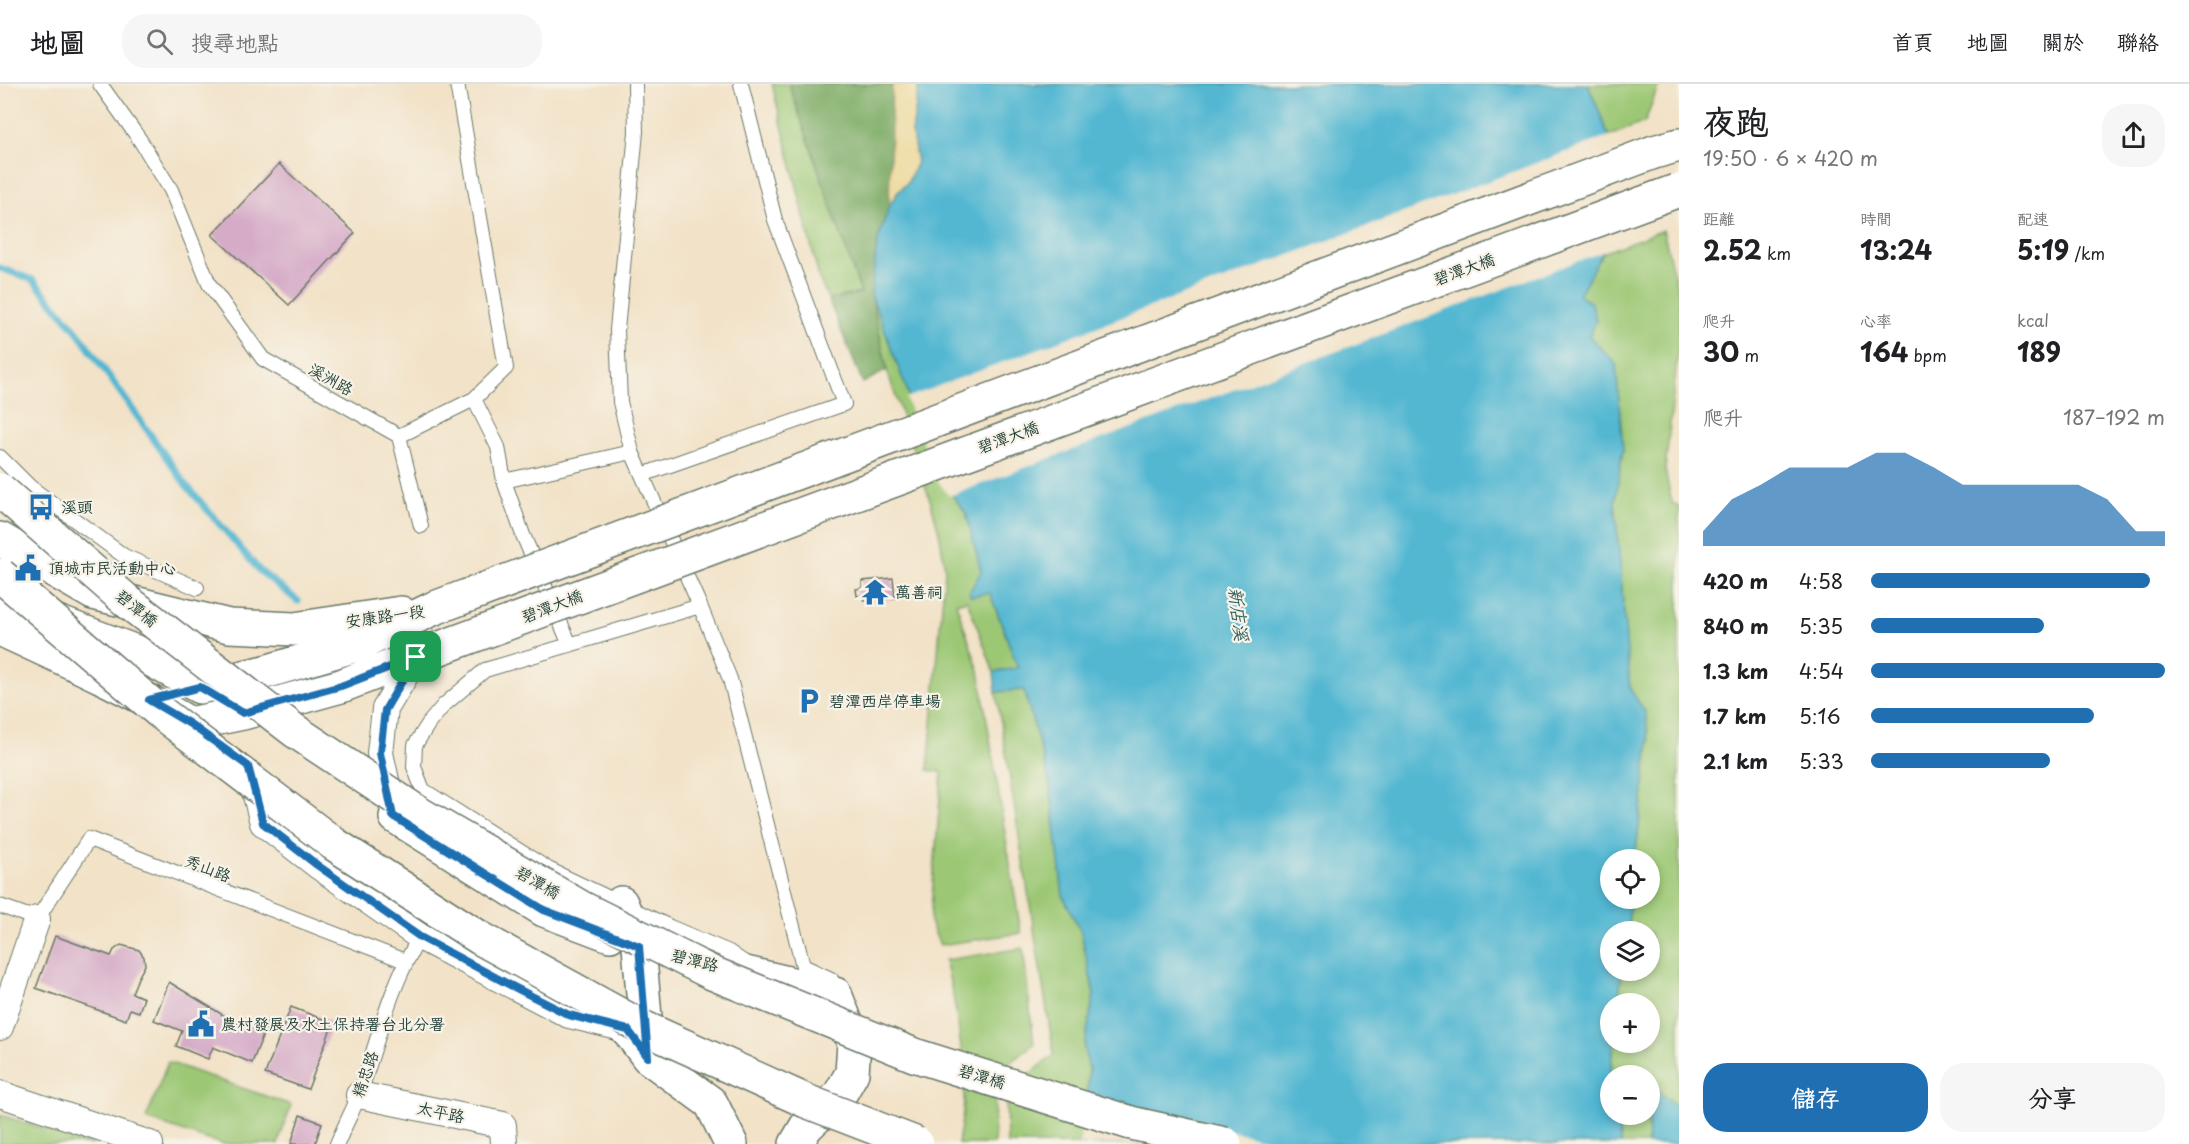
<!DOCTYPE html>
<html lang="zh-TW">
<head>
<meta charset="utf-8">
<style>
  :root { --surface:#fff; --page:#f6f6f6; --text:#202124; --muted:#757577; --line:#e0e0e0; --accent:#1f6fb2 }
  body { margin:0; font-family:"Playpen Sans","LXGW WenKai TC",sans-serif; background:var(--page); color:var(--text); height:100vh; display:flex; flex-direction:column; font-size:22px; white-space:nowrap }
  * { box-sizing:border-box; margin:0 }
  p { font-size:20px; color:var(--muted) }
  .icon { flex:none; width:33px; height:33px; fill:none; stroke:currentColor; stroke-width:2; stroke-linecap:round; stroke-linejoin:round }
  .map { position:relative; flex:1; overflow:hidden }
  .side { display:flex; flex-direction:column; background:var(--surface); width:510px }
  .side>* { flex:none }
  .fabs { position:absolute; left:1600px; top:765px; display:grid; gap:12px }
  .fabs a { display:grid; place-items:center; width:60px; height:60px; border-radius:50%; background:var(--surface); box-shadow:0 3px 9px #0003; font-size:30px }
  .pin { position:absolute; display:grid; place-items:center; width:51px; height:51px; color:#fff; margin:-26px; border-radius:12px; box-shadow:0 3px 9px #0006 }
  .round { display:grid; place-items:center; flex:none; width:63px; height:63px; border-radius:24px; background:var(--page) }
  .overview { display:flex; align-items:center; justify-content:space-between; height:102px; padding:0 24px }
  h1 { font-size:33px; font-weight:700; line-height:45px }
  .metrics { display:grid; grid-template-columns:repeat(3,1fr); gap:9px; height:102px; padding:6px 24px }
  .metrics div { display:grid; align-content:center }
  .metrics b { font-size:26px; font-weight:700 }
  .metrics small { font-size:16px; font-weight:400 }
  .metrics p { font-size:16px }
  .chart { height:168px; padding:12px 24px }
  .chart p { display:flex; justify-content:space-between }
  .chart svg { width:100%; height:108px; margin-top:6px; fill:var(--accent); opacity:.7 }
  .cta { display:flex; gap:12px; margin-top:auto; padding:12px 24px }
  .cta a { flex:1; height:69px; border-radius:24px; background:var(--accent); color:#fff; font-size:24px; font-weight:700; line-height:69px; text-align:center }
  .cta a+a { background:var(--page); color:var(--text) }
  ul { padding:0 24px; list-style:none; font-size:20px }
  li { display:grid; grid-template-columns:96px 72px 1fr; align-items:center; height:45px }
  li i { height:15px; border-radius:8px; background:var(--accent) }
  header { display:flex; align-items:center; gap:36px; box-sizing:border-box; height:84px; padding:0 30px; background:var(--surface); border-bottom:2px solid var(--line) }
  header strong { font-size:28px }
  nav { display:flex; gap:33px; margin-inline-start:auto; font-size:21px }
  .search { width:420px; height:54px; background:var(--page); display:flex; align-items:center; gap:15px; box-sizing:border-box; padding:0 21px; border-radius:24px; color:var(--muted); font-size:22px }
  main { display:flex; flex:1; min-height:0 }
  .map>svg:first-child { display:block }
  .green { fill:#9cc875; stroke:#5e8254; stroke-width:1.5 }
  .forest { fill:#7dac66; stroke:#4e744d; stroke-width:1.5 }
  .sand { fill:#eeda9e; stroke:#868c69; stroke-width:1.5 }
  .water { fill:#53b7d2; stroke:#397a83; stroke-width:1.5 }
  .pier { fill:#f2e2c7 }
  .lines { fill:none; stroke-linecap:round; stroke-linejoin:round }
  .stream { stroke:#53b7d2; stroke-width:7 }
  .building { fill:#d5abc7 }
  .service-casing { stroke:#697767; stroke-width:16 }
  .minor-casing { stroke:#697767; stroke-width:28 }
  .tertiary-casing { stroke:#697767; stroke-width:36 }
  .secondary-casing { stroke:#697767; stroke-width:36 }
  .service { stroke:#fff; stroke-width:14 }
  .minor { stroke:#fff; stroke-width:26 }
  .tertiary { stroke:#fff; stroke-width:33 }
  .secondary { stroke:#fff; stroke-width:33 }
  .secondary-bridge-casing { stroke:#697767; stroke-width:36; stroke-linecap:butt }
  .motorway-bridge-casing { stroke:#697767; stroke-width:36; stroke-linecap:butt }
  .secondary-bridge { stroke:#fff; stroke-width:33 }
  .motorway-bridge { stroke:#fff; stroke-width:33 }
  .route-casing { stroke:#fff; stroke-width:12 }
  .route { stroke:#1f6fb2; stroke-width:8 }
  .labels { text-anchor:middle; stroke-width:4.5; stroke-linejoin:round; paint-order:stroke }
  .street-label { font-size:16px; fill:#1f3d34; stroke:#f7f3e8 }
  .poi-label { font-size:16px; fill:#1f3d34; stroke:#f7f3e8; text-anchor:start }
  .water-label { font-size:18px; font-style:italic; fill:#2c5c5c; stroke:#f7f3e8 }
</style>
</head>
<body>
<header>
<strong>地圖</strong>
<div class="search"><svg class="icon" aria-label="search" viewBox="0 0 24 24"><circle cx="10" cy="10" r="6"/><path d="M15 15l6 6"/></svg>搜尋地點</div>
<nav><a>首頁</a><a>地圖</a><a>關於</a><a>聯絡</a></nav>
</header>
<main>
<div class="map">
<svg width="1679" height="1060" viewBox="0 0 1679 1060">
  <rect width="100%" height="100%" fill="#f7f3e8"/>
  <filter id="ink" filterUnits="userSpaceOnUse"><feTurbulence type="fractalNoise" baseFrequency=".0167" numOctaves="2"/><feDisplacementMap in="SourceGraphic" scale="12" xChannelSelector="R" yChannelSelector="G"/><feConvolveMatrix kernelMatrix="1 2 1 2 8 2 1 2 1" color-interpolation-filters="sRGB"/></filter>
  <filter id="wash" filterUnits="userSpaceOnUse"><feTurbulence type="fractalNoise" baseFrequency=".008" numOctaves="4" result="noise"/><feDisplacementMap in="SourceGraphic" scale="24" xChannelSelector="R" yChannelSelector="G"/><feGaussianBlur stdDeviation="1.35" result="paint"/><feColorMatrix in="noise" values="0 0 0 0 0 0 0 0 0 0 0 0 0 0 0 0 0 1.4 0 .05"/><feComposite in="paint" operator="in"/></filter>
  <g filter="url(#wash)">
    <rect width="100%" height="100%" fill="#f2e2c7"/>
    <path class="green" d="M772 0H789L861 209 828 215 819 194Z
      M1588 0H1659L1645 38 1609 52Z
      M1663 146 1679 212V258L1665 386 1672 419 1679 423V1025L1652 1003 1650 1025V992H1611V1004L1610 996 1614 959 1650 958V920L1618 919 1622 887 1650 886V848L1627 847 1631 815 1650 814V776L1635 775 1649 657 1645 628 1630 605 1615 418 1623 365 1589 252 1596 237 1592 220 1579 211 1602 169Z
      M871 210 940 395 966 429 982 487 971 512 990 509 1018 584 994 588 967 516 956 519 979 587 1021 849 940 861 930 838 942 688 928 686 945 486 940 452 931 419 887 286Z
      M1024 605 1050 699 1063 812 1081 848 1094 910 1084 965 1089 984 1083 1060H1007L1006 1009 1054 971 996 608Z
      M1023 864 1034 960 995 990 994 1060H958C960 1045 964 1029 964 1014 964 967 956 921 945 876Z
      M168 978 291 1021 278 1060H221L146 1035Z
      M0 1031 94 1060H0Z
      M1616 1031H1649L1647 1060H1621Z"/>
    <path class="forest" d="M789 0H892L889 122 877 160 871 210 887 286 863 299 828 215 861 209Z"/>
    <path class="sand" d="M892 0H919L912 49 917 78 908 98 898 108 889 122Z"/>
    <path class="water" d="M919 0H1588L1609 52 1602 169 1579 211 1592 220 1596 237 1589 252 1616 280 1623 365 1615 418 1630 605 1645 628 1649 657 1635 775 1611 776V814L1631 815 1627 847 1611 848V886L1622 887 1618 919 1611 920V958L1614 959 1610 996 1611 1030 1616 1031 1621 1060H1083L1089 984 1084 965 1094 910 1081 848 1063 812 1050 699 1024 606 996 608 994 588 1018 584 990 509 971 512 969 509 981 487 966 429 940 395 871 210 877 160 889 122 898 108 908 98 917 78 912 49Z
      M1652 1002 1679 1025V1060H1647Z"/>
    <path class="pier" d="M1612 51 1605 167 949 412 937 396 906 314Z
      M1084 1011 1286 1060H1080Z"/>
    <g class="lines">
      <path class="stream" d="M0 184 33 196 77 247 186 401 260 487 298 517"/>
    </g>
    <g id="blocks">
      <path class="building" d="M279 80 355 149 289 221 212 151Z
        M893 494 895 514 864 516V511L857 512 856 505 862 504V497Z
        M55 852 111 872 114 866 121 861 139 866 144 873 145 881 138 894 132 909 144 914 139 928 130 925 126 936 36 904Z
        M169 898 241 942 268 938 252 979 213 963 208 975 176 962 182 947 154 936Z
        M291 923 333 939 308 1005 265 990Z
        M300 1031 322 1039 315 1060H291Z"/>
    </g>
  </g>
  <g filter="url(#ink)">
    <use href="#blocks" fill-opacity="0" stroke="#697767" stroke-width="1.5"/>
    <g class="lines">
      <g class="service-casing">
        <path id="service" d="M100 0 140 56 171 106 209 200 263 275 399 352 474 315 498 363 504 397 632 368
          M457 0 506 284 474 315
          M635 0 636 48 617 246 620 318 632 368 700 522 485 586 444 621 429 639 415 661 414 683 423 706 548 785 670 843 729 868 745 879
          M399 352 421 442
          M0 373 30 403 124 472 197 504
          M642 391 844 320 775 136 741 0
          M504 397 523 451 570 561
          M700 522 730 595 803 882 831 895
          M0 822 37 835 89 755 405 877
          M337 1060C344 1043 353 1026 360 1009 378 956 390 901 420 853"/>
      </g>
      <g class="minor-casing">
        <path id="minor" d="M251 691 263 739 317 781 420 853 569 931 626 945
          M391 719 380 669 385 625 416 573
          M0 943 37 835
          M0 1010 150 1060
          M359 1011 503 1041 504 1060"/>
      </g>
      <g class="tertiary-casing">
        <path id="tertiary" d="M396 733 544 826 610 851
          M621 819 639 862 648 969
          M729 885 835 910 854 959 852 989 839 1012 806 1043 796 1060
          M606 928 628 946 648 973 711 1019 731 1060"/>
      </g>
      <g class="secondary-casing">
        <path id="secondary" d="M1654 68 1679 61
          M0 455 93 509 229 542 294 545 401 529
          M0 516 141 570 200 603 265 588 360 560 432 525
          M0 545C65 575 129 604 190 640L243 629 341 602 416 573"/>
      </g>
      <use href="#service" class="service"/>
      <use href="#minor" class="minor"/>
      <use href="#tertiary" class="tertiary"/>
      <use href="#secondary" class="secondary"/>
      <g class="secondary-bridge-casing">
        <path id="secondary-bridge" d="M432 525 1654 68
          M416 573 1676 107"/>
      </g>
      <g class="motorway-bridge-casing">
        <path id="motorway-bridge" d="M0 406 128 518 295 647 420 730 582 824 712 889 914 971 1131 1039 1225 1060
          M0 491 160 628 334 760 480 854 640 942 806 1017 917 1060"/>
      </g>
      <use href="#secondary-bridge" class="secondary-bridge"/>
      <use href="#motorway-bridge" class="motorway-bridge"/>
    </g>
  </g>
  <g class="lines" filter="url(#ink)">
    <g class="route-casing">
      <path id="route" d="M416 573 385 626 380 669 393 732 544 826 639 862 648 973 628 946 569 931 510 901 420 853 317 781 263 739 248 682 190 640 149 616 200 603 243 629 341 602Z"/>
    </g>
    <use href="#route" class="route"/>
  </g>
  <defs>
    <g id="bus-bare" transform="scale(2.07)"><path d="M-5-6H5V4H4V6H2V4H-2V6H-4V4H-5ZM-3.5-4V0h7V-4ZM-3.5 1.2v1.5H-2V1.2ZM2 1.2v1.5H3.5V1.2Z" fill="#1f6fb2" stroke="#f7f3e8" stroke-width="2.5" paint-order="stroke"/></g>
    <g id="civic-bare" transform="scale(2.07)"><path d="M-.6-6.5H3V-4.5H.6V-3L4-1V1h2V6H-6V1h2V-1L-.6-3ZM-1.2 2.5V6h2.4V2.5Z" fill="#1f6fb2" stroke="#f7f3e8" stroke-width="2.5" paint-order="stroke"/></g>
    <g id="temple-bare" transform="scale(2.07)"><path d="M0-6L5-2H3V0L6.5 2.5H4V6H1.5V3h-3V6H-4V2.5H-6.5L-3 0V-2H-5Z" fill="#1f6fb2" stroke="#f7f3e8" stroke-width="2.5" paint-order="stroke"/></g>
    <g id="parking-bare" transform="scale(2.07)"><path d="M-3.5-5.5H1a3.5 3.5 0 0 1 0 7H-1V5.5H-3.5ZM-1-3.4V-.6H.8a1.4 1.4 0 0 0 0-2.8Z" fill="#1f6fb2" stroke="#f7f3e8" stroke-width="2.5" paint-order="stroke"/></g>
  </defs>
  <g fill-rule="evenodd">
    <use href="#bus-bare" x="41" y="423"/>
    <use href="#civic-bare" x="28" y="484"/>
    <use href="#temple-bare" x="875" y="508"/>
    <use href="#parking-bare" x="809" y="617"/>
    <use href="#civic-bare" x="201" y="940"/>
  </g>
  <g class="labels">
    <g class="street-label">
      <text transform="translate(1464 185) rotate(-20)" y="6">碧潭大橋</text>
      <text transform="translate(331 295) rotate(29)" y="6">溪洲路</text>
      <text transform="translate(1008 353) rotate(-20)" y="6">碧潭大橋</text>
      <text transform="translate(552 522) rotate(-21)" y="6">碧潭大橋</text>
      <text transform="translate(137 524) rotate(39)" y="6">碧潭橋</text>
      <text transform="translate(385 532) rotate(-8)" y="6">安康路一段</text>
      <text transform="translate(208 784) rotate(21)" y="6">秀山路</text>
      <text transform="translate(538 798) rotate(30)" y="6">碧潭橋</text>
      <text transform="translate(695 876) rotate(14)" y="6">碧潭路</text>
      <text transform="translate(365 990) rotate(-71)" y="6">精忠路</text>
      <text transform="translate(982 992) rotate(17)" y="6">碧潭橋</text>
      <text transform="translate(441 1028) rotate(12)" y="6">太平路</text>
    </g>
    <g class="poi-label">
      <text x="61" y="429">溪頭</text>
      <text x="48" y="490">頂城市民活動中心</text>
      <text x="895" y="514">萬善祠</text>
      <text x="829" y="623">碧潭西岸停車場</text>
      <text x="221" y="946">農村發展及水土保持署台北分署</text>
    </g>
    <g class="water-label">
      <text transform="translate(1238 530) rotate(83)" y="6">新店溪</text>
    </g>
  </g>
</svg>
<div class="fabs">
<a><svg class="icon" aria-label="locate" viewBox="0 0 24 24"><circle cx="12" cy="12" r="6"/><path d="M12 2v4M12 18v4M2 12h4M18 12h4"/></svg></a>
<a><svg class="icon" aria-label="layers" viewBox="0 0 24 24"><path d="M12 4l9 5-9 5-9-5zM3 14l9 5 9-5"/></svg></a>
<a>+</a>
<a>−</a>
</div>
<div class="pin" style="left:416px;top:573px;background:#1e9e55"><svg class="icon" aria-label="arrive" viewBox="0 0 24 24"><path d="M6 21V4h12l-3 4 3 4H6"/></svg></div>
</div>
<section class="side">
<div class="overview"><div><h1>夜跑</h1><p>19:50 · 6 × 420 m</p></div><a class="round"><svg class="icon" aria-label="share" viewBox="0 0 24 24"><path d="M12 15V3M7 8l5-5 5 5M5 13v7h14v-7"/></svg></a></div>
<div class="metrics">
<div><p>距離</p><b>2.52<small> km</small></b></div>
<div><p>時間</p><b>13:24</b></div>
<div><p>配速</p><b>5:19<small> /km</small></b></div>
</div>
<div class="metrics">
<div><p>爬升</p><b>30<small> m</small></b></div>
<div><p>心率</p><b>164<small> bpm</small></b></div>
<div><p>kcal</p><b>189</b></div>
</div>
<div class="chart"><p><span>爬升</span>187–192 m</p>
<svg viewBox="0 0 160 44" preserveAspectRatio="none"><path d="M0 44V38L10 25L20 19L30 12L40 12L50 12L60 6L70 6L80 12L90 19L100 19L110 19L120 19L130 19L140 25L150 38L160 38V44z"/></svg>
</div>
<ul>
<li><b>420 m</b>4:58<i style="width:95%"></i></li>
<li><b>840 m</b>5:35<i style="width:59%"></i></li>
<li><b>1.3 km</b>4:54<i style="width:100%"></i></li>
<li><b>1.7 km</b>5:16<i style="width:76%"></i></li>
<li><b>2.1 km</b>5:33<i style="width:61%"></i></li>
</ul>
<div class="cta"><a>儲存</a><a>分享</a></div>
</section>
</main>
</body>
</html>
